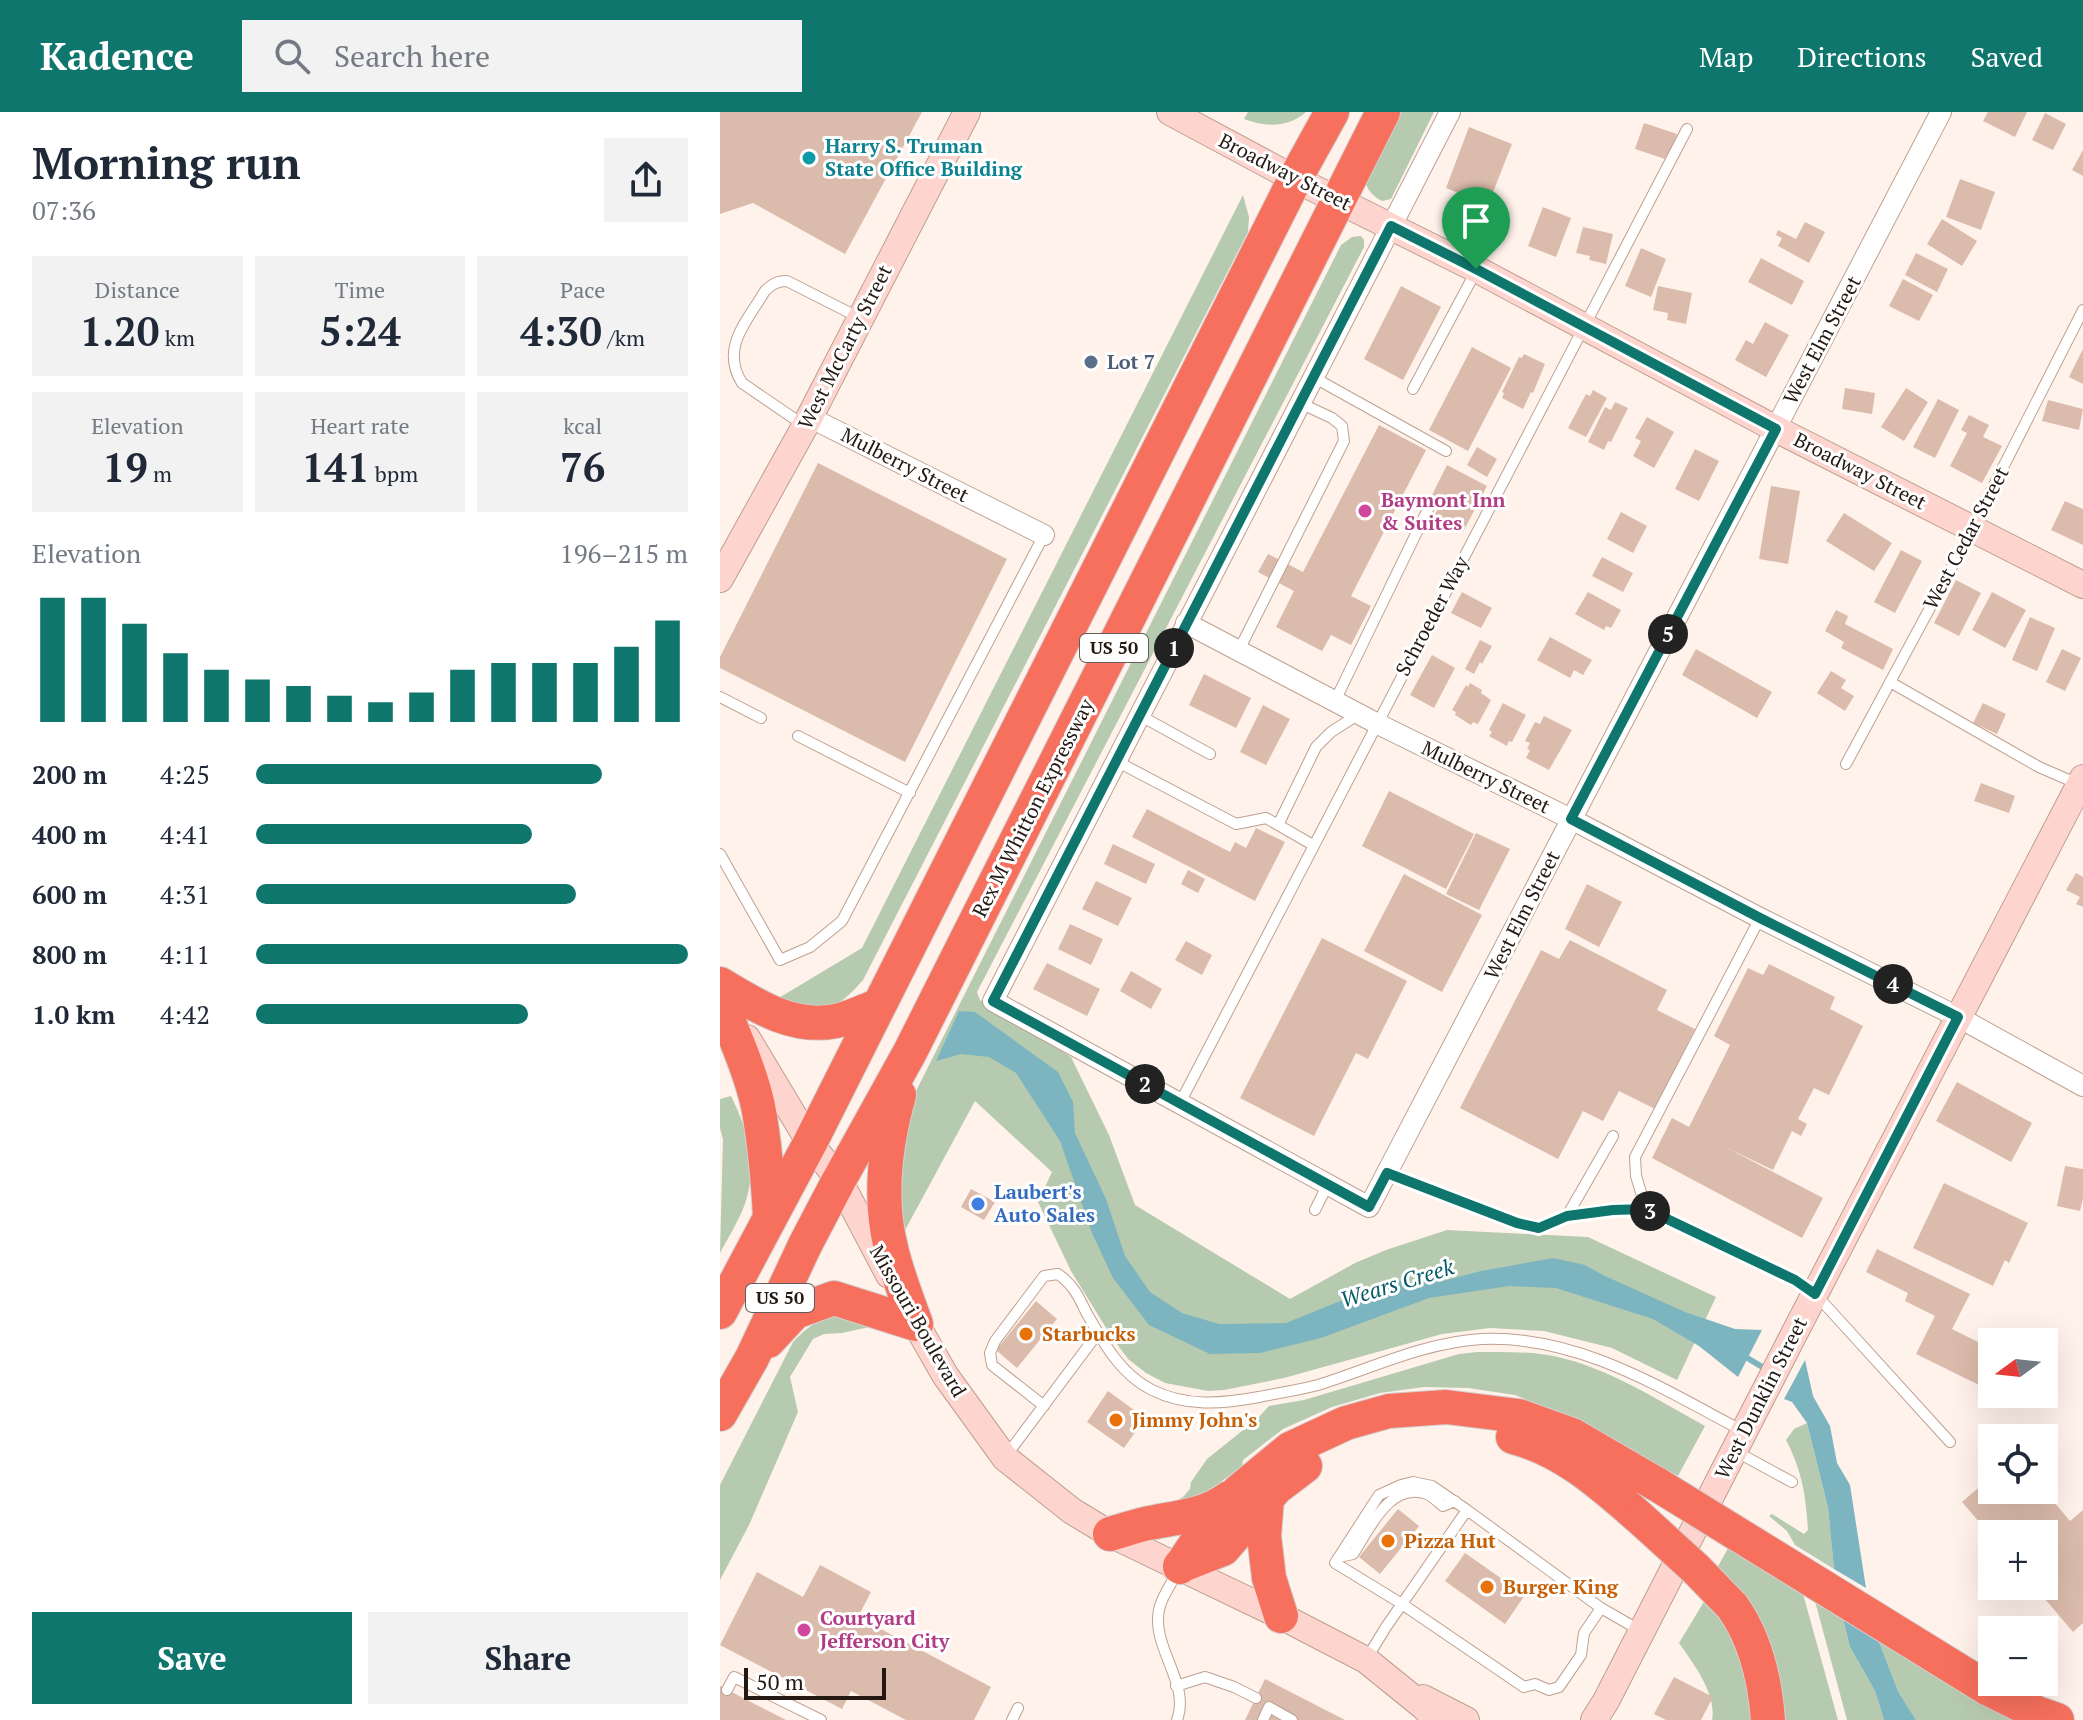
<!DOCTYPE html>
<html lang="en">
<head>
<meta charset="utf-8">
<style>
  :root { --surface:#fff; --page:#f2f2f3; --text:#1f2937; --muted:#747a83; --accent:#0f766e }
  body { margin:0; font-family:"PT Serif",serif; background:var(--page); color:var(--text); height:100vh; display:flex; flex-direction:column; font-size:30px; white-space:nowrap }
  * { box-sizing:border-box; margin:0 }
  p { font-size:26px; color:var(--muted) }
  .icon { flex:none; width:44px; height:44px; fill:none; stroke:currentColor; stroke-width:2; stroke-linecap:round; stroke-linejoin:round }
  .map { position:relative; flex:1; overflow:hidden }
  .details { display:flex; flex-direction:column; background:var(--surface); width:720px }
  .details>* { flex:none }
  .needle { width:52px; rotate:255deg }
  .buttons { position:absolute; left:1258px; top:1216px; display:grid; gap:16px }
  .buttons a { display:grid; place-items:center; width:80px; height:80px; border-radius:0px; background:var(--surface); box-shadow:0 8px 32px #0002; font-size:40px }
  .scale { position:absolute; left:24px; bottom:20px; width:142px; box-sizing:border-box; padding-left:8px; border:4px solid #231812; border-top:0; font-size:22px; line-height:28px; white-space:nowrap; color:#231812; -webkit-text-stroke:6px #fff; paint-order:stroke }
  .pin { position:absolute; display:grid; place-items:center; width:68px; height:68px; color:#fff; margin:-82px -34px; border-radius:50% 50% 50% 0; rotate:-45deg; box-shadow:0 0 8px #0007 }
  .pin .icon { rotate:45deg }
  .km { position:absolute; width:40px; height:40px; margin:-20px; border-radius:50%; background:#222; color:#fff; font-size:22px; line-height:40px; text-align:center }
  .round { display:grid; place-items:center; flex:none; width:84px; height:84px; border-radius:0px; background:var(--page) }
  .head { display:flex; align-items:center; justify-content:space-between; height:136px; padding:0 32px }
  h1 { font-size:44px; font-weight:700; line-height:60px }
  .figures { display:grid; grid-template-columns:repeat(3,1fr); gap:12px; height:136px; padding:8px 32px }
  .figures div { display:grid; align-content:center; border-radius:0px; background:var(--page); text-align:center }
  .figures b { font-size:40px; font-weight:700 }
  .figures small { font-size:22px; font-weight:400 }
  .figures p { font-size:22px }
  .chart { height:224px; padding:16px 32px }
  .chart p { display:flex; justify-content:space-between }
  .chart svg { width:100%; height:144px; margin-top:8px; stroke:var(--accent); stroke-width:6 }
  .cta { display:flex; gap:16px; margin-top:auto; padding:16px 32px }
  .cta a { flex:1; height:92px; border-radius:0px; background:var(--accent); color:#fff; font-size:32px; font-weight:700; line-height:92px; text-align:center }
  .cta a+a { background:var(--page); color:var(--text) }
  ul { padding:0 32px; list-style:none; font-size:26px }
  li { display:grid; grid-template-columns:128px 96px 1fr; align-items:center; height:60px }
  li i { height:20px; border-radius:10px; background:var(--accent) }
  header { display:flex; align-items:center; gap:48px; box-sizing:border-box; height:112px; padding:0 40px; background:var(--accent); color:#fff }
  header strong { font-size:38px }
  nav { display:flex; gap:44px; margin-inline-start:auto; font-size:28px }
  .search { width:560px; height:72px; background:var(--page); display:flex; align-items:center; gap:20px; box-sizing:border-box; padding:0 28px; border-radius:0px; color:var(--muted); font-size:30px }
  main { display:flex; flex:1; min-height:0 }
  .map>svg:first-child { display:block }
  .green { fill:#b6caaf }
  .water { fill:#7cb5c0 }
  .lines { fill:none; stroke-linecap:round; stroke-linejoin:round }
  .stream { stroke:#7cb5c0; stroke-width:6 }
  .building { fill:#dbbcac }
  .lane-casing { stroke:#bea090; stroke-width:12 }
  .street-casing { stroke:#bea090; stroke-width:22 }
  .secondary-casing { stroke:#bea090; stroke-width:28 }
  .highway-casing { stroke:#d3d1d0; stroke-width:36 }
  .lane { stroke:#fff; stroke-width:10 }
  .street { stroke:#fff; stroke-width:20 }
  .secondary { stroke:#fdd4ce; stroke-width:26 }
  .highway { stroke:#f7705d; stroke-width:34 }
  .highway-bridge-casing { stroke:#d3d1d0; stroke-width:36; stroke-linecap:butt }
  .highway-bridge { stroke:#f7705d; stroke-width:34 }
  .route-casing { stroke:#fff; stroke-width:16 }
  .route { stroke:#0f766e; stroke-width:10 }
  .culture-dot { fill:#0f9aa8; stroke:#fff; stroke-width:3 }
  .service-dot { fill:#5c6f8a; stroke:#fff; stroke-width:3 }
  .hotel-dot { fill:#d1479c; stroke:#fff; stroke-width:3 }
  .shop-dot { fill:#3f7fe0; stroke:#fff; stroke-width:3 }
  .food-dot { fill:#e8710a; stroke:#fff; stroke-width:3 }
  .labels { text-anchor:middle; stroke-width:6; stroke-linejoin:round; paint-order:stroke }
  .shield { fill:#fff; stroke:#655d59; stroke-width:2 }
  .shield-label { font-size:18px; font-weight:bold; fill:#231812 }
  .culture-label { font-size:20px; font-weight:bold; fill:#0d838f; stroke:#fff; text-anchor:start }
  .street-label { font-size:20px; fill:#231812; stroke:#fff }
  .service-label { font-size:20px; font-weight:bold; fill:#4e5e75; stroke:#fff; text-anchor:start }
  .hotel-label { font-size:20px; font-weight:bold; fill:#b23c85; stroke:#fff; text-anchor:start }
  .shop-label { font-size:20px; font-weight:bold; fill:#366cbe; stroke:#fff; text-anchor:start }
  .food-label { font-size:20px; font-weight:bold; fill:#c56008; stroke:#fff; text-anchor:start }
  .water-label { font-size:22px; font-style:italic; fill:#075b68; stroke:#fff }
</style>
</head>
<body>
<header>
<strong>Kadence</strong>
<div class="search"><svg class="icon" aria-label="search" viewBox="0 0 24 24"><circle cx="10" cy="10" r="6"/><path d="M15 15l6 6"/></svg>Search here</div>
<nav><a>Map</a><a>Directions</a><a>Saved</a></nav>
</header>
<main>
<section class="details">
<div class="head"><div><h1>Morning run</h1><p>07:36</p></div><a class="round"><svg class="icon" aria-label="share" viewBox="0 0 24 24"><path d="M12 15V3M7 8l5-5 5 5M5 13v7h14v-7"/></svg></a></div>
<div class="figures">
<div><p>Distance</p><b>1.20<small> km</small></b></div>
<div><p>Time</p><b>5:24</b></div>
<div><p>Pace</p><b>4:30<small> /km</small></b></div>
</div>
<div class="figures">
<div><p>Elevation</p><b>19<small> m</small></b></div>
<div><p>Heart rate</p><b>141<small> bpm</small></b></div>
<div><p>kcal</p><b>76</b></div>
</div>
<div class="chart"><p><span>Elevation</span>196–215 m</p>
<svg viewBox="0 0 160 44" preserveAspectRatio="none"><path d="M5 44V6M15 44V6M25 44V14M35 44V23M45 44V28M55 44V31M65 44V33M75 44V36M85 44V38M95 44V35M105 44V28M115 44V26M125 44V26M135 44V26M145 44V21M155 44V13"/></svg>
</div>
<ul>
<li><b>200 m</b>4:25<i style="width:80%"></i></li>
<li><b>400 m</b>4:41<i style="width:64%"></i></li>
<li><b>600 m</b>4:31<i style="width:74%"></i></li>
<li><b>800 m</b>4:11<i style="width:100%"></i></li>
<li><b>1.0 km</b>4:42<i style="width:63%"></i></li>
</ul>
<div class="cta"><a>Save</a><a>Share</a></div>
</section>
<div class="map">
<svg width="1363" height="1608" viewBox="0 0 1363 1608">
  <rect width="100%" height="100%" fill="#fff2eb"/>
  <path class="green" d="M528 0H586C568 16 545 15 524 7Z
    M677 0H714L671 87 662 89C650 83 646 75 643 62Z
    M523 83 529 105 528 120 143 868C111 905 100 899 57 887L142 836Z
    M641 124 644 128V135L257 880 260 888 351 945 389 1023 415 1093 570 1187 635 1151 666 1138 727 1118 868 1125 996 1185 957 1268 892 1236 824 1219 770 1216 722 1222 564 1266 504 1278 488 1279 445 1271 426 1261 408 1247 391 1224 351 1159 318 1090 332 1060 255 989 184 1120 174 1059 189 993 621 133 632 125Z
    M11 984C27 1016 37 1049 27 1085 22 1104 9 1124 0 1141L3 1027 0 1016V987Z
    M127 1203 154 1214 122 1221 104 1222 93 1227 70 1265 78 1300 29 1413 0 1468V1373L73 1230C92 1211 100 1205 127 1203Z
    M757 1240C784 1240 811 1239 838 1245 890 1257 938 1288 985 1314L958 1364 929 1351 846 1304 795 1283 748 1276 704 1275 660 1281 612 1295 563 1317 523 1348 522 1354 498 1372 477 1385 453 1391 463 1385 470 1377 471 1370 487 1347 537 1307 549 1294 584 1288 739 1242Z
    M1087 1311 1108 1396 1114 1457 1075 1433 1067 1419 1049 1404 1052 1402 1084 1422 1088 1418C1086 1384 1082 1359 1066 1328L1074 1317Z
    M1012 1429 1080 1471 1118 1608H1058L996 1458Z
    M1092 1478 1120 1495 1130 1535 1155 1579 1164 1608H1127Z
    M985 1488 1003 1509 1014 1526 1030 1567 1032 1608H992C997 1582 973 1551 959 1531Z
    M1154 1517 1294 1608H1196L1178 1579Z"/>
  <path class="water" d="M239 899 255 900 338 960 353 990 355 1021 386 1087 405 1144 430 1180 462 1201 499 1212 566 1211 672 1168 700 1171 723 1169 761 1159 833 1146 865 1153 885 1164 965 1200 1015 1217 1042 1218 1018 1265 979 1234 933 1207 836 1176 789 1174 709 1186 601 1226 540 1241 490 1242 429 1213 393 1166 372 1121 340 1029 296 961 269 945 241 942 216 949Z
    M1085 1248 1093 1284 1110 1314 1117 1351 1130 1373 1146 1476 1114 1457 1108 1396 1087 1311 1072 1290 1064 1287Z
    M1120 1495 1154 1517 1178 1579 1196 1608H1164L1155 1579 1130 1535Z"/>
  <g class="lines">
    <path class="stream" d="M1024 1244 1049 1259"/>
  </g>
  <path class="building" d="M0 0H202L125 142 33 91 0 102Z
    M1268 0H1307L1295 25 1263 9Z
    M1325 1 1346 12 1333 38 1312 28Z
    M924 11 957 22 948 48 915 37Z
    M749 15 792 32 768 93 726 76Z
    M1363 38V64L1352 58Z
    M1240 67 1275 80 1261 118 1226 105Z
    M823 95 851 106 836 145 808 134Z
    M1222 107 1257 129 1242 154 1207 132Z
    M1085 110 1105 120 1089 151 1058 134 1062 126 1056 123 1058 118 1076 127Z
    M863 115 893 122 886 152 869 148 870 144 856 141Z
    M921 136 946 147 931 185 905 174Z
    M1196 141 1228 157 1217 180 1185 163Z
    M1041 146 1084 169 1072 193 1028 170Z
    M1183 167 1213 183 1199 209 1169 194Z
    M681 174 721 195 683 268 644 247Z
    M938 174 972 181 966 212 947 208 948 201 933 198Z
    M1045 210 1069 223 1046 265 1015 248 1026 228 1033 232Z
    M752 235 791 256 748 339 709 318Z
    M1363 237V272L1349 265Z
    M804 242 825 252 813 281 811 280 803 297 782 286 784 281 782 280 799 245 802 246Z
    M1125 276 1155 281 1152 302 1122 297Z
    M1186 276 1208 290 1184 329 1161 315Z
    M873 278 887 286 866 325 848 316 866 282 870 284Z
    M1218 287 1239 298 1215 346 1193 335Z
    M1328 288 1363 297 1359 318 1322 309Z
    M895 290 908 296 891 330 888 329 884 338 868 330 885 295 891 298Z
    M1249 303 1269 313 1263 325 1282 334 1262 371 1230 354 1247 321 1241 318Z
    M927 305 954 320 934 356 913 344 921 329 915 326Z
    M659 313 706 338 631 484 651 494 631 533 611 523 602 539 556 515 574 479 538 460 548 442 583 460Z
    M757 335 777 347 767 365 747 353Z
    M975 337 999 349 979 389 955 377Z
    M98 351 287 447 185 650 0 556V545Z
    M727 353 767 374 743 420 714 404 722 389 712 383Z
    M1051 374 1080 379 1068 452 1039 447Z
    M1345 389 1363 397V433L1331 418Z
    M901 400 927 414 913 441 887 427Z
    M1124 401 1172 431 1154 459 1106 429Z
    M1181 438 1202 449 1175 501 1154 490Z
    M882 445 913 461 903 480 872 464Z
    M1236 468 1261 481 1239 524 1214 511Z
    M742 480 772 496 761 516 731 501Z
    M868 480 901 498 891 516 886 514 884 518 855 502Z
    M1272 480 1306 498 1285 536 1252 518Z
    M1116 498 1128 504 1125 512 1173 537 1163 558 1121 536 1124 530 1105 519Z
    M1310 505 1335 516 1317 559 1292 548Z
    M830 525 872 548 863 563 854 558 850 566 817 548Z
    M760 528 772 534 762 552 760 550 754 562 745 557Z
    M976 537 1052 580 1037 606 962 563Z
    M1342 537 1361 546 1345 579 1326 570Z
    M712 543 735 556 714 596 690 583Z
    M1111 559 1126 568 1121 576 1134 584 1125 599 1097 581Z
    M484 562 531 586 516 616 469 593Z
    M750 571 762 578 761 581 771 588 758 612 753 610 751 613 735 603 736 600 732 598 746 573 748 575Z
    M783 591 806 603 792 630 789 629 787 634 769 624 772 620 769 618Z
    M1263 591 1286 602 1277 622 1253 611Z
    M543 593 570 607 546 653 520 640Z
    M824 604 852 618 829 658 806 646 810 638 807 637 810 631 805 629 815 610 820 612Z
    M1261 671 1295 684 1289 701 1254 689Z
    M669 679 754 722 726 777 642 734Z
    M427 697 510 740 515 730 526 736 536 716 565 730 535 789 412 725Z
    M756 721 790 737 759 798 726 782Z
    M393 732 435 752 426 772 384 752Z
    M468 758 485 767 478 781 461 772Z
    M1356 761 1363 765V795L1356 792 1360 785 1346 778Z
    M684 762 762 803 722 880 644 839Z
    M376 769 412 786 398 814 362 797Z
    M867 772 902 790 879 835 845 817Z
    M350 812 383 827 371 853 338 837Z
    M602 826 687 869 648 947 636 941 594 1024 520 986Z
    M850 828 947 878 937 898 975 917 935 997 899 979 883 1009 863 999 838 1047 740 996 821 838 839 847Z
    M466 829 492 843 482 863 455 848Z
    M327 851 380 877 367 904 313 877Z
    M1049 852 1115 885 1110 897 1143 914 1109 983 1094 976 1078 1007 1087 1012 1081 1024 1072 1019 1053 1058 1005 1035 1103 1086 1082 1126 932 1046 952 1006 969 1015 1010 933 994 924 1028 856 1043 863Z
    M411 859 442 877 431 897 400 879Z
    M1237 970 1312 1011 1291 1050 1216 1009Z
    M1345 1054 1363 1057V1086L1360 1099 1337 1094Z
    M1224 1071 1308 1111 1289 1151 1285 1148 1273 1174 1193 1136Z
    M251 1077 275 1090 264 1108 241 1095Z
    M1157 1137 1250 1182 1232 1217 1272 1237V1252L1261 1274 1196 1242 1215 1204 1185 1189 1188 1181 1146 1160Z
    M316 1189 337 1207 297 1256 276 1238Z
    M388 1279 425 1306 404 1336 367 1310Z
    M1272 1364V1378H1324L1350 1409 1363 1398V1511L1353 1520 1314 1474H1324V1422H1272V1425L1242 1390Z
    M678 1397 699 1414 660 1462 639 1445Z
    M745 1441 805 1483 785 1512 725 1469Z
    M100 1453 151 1480 138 1505 271 1575 254 1608H186L131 1579 122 1597 0 1533 37 1460 83 1485Z
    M954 1565 993 1585 981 1608H946L934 1602Z
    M545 1567 625 1608H525Z
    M0 1574 66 1608H0Z"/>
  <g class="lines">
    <g class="lane-casing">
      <path id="lane" d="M593 265 726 339
        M693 277 756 159
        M85 314 22 271C0 236 27 209 45 179 52 172 57 169 67 169L138 205
        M519 538 624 329 622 314 612 306 580 291
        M1170 570 1319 655 1358 672
        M0 585 41 606
        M615 589 709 395
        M419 603 490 642
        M78 624 190 681
        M396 649 516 712 546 706 593 733
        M1126 652 1240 440 1363 198
        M558 713 596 635 611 620 639 602
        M0 742 60 848 90 835 122 809 324 423
        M460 991 967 17
        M667 1061 797 1111 819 1116 847 1104 893 1024
        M926 1097 916 1064 915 1045 1040 806
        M595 1098 608 1072
        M847 1104 893 1098 926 1097 1075 1168 1095 1182 1110 1198 1230 1330
        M324 1294 272 1253 270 1241 275 1229 324 1164 338 1162C353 1173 358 1183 366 1200 383 1230 400 1262 432 1278 466 1295 502 1292 539 1285 559 1281 579 1278 598 1273 652 1256 706 1230 762 1227 858 1223 941 1276 1023 1319
        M1015 1339 1072 1370
        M286 1344 378 1221
        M747 1398 712 1374 693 1370 681 1373 659 1383 615 1451 682 1492 804 1575 815 1572 829 1578 839 1575 861 1543 864 1521 881 1496 921 1519
        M619 1445 633 1442C649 1418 670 1368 707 1382 712 1384 718 1390 723 1394L735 1389
        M647 1546 666 1515 747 1398 881 1496
        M456 1574 485 1565 514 1575 536 1586
        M7 1578 14 1565 101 1608
        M292 1608 298 1596
        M457 1608C471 1572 431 1535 439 1498 441 1485 452 1471 458 1459
        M543 1608 549 1595 572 1608"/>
    </g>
    <g class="street-casing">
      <path id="street" d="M730 0 273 889 649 1095 1221 0
        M89 305 324 423
        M466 511 656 611 851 707 1040 806 1238 905 1363 974"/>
    </g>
    <g class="secondary-casing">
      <path id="secondary" d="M450 0 575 67 756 157 1056 317 1363 473
        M0 467 85 314 247 0
        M27 926 90 1031 119 1068 169 1163
        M188 1198 225 1263 285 1346 352 1399 390 1422 561 1504 646 1548 704 1595 717 1608
        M703 1586 746 1608
        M874 1608 886 1589 1074 1222 1363 666"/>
    </g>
    <g class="highway-casing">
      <path id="highway" d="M0 872C35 893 73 918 116 909 131 906 144 899 157 894
        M0 889C13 920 31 961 38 994 45 1031 48 1068 50 1105
        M179 983C165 1033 158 1085 171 1136 177 1162 187 1187 196 1212
        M0 1200 90 1031 575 67 612 0
        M48 1229 75 1200 114 1186 196 1212
        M0 1302 32 1246 85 1133 119 1068 190 940 663 0
        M793 1325C844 1338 882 1373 920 1406
        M547 1386 544 1424 549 1466 561 1504
        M390 1422C405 1418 420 1412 435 1410 462 1405 485 1403 509 1386
        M460 1454 503 1437 556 1376 585 1354
        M460 1455 479 1427 519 1379 570 1337 626 1311 669 1299 726 1295 799 1304 852 1323 938 1373
        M1012 1494C1036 1527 1045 1568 1048 1608
        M1267 1576 1317 1601 1337 1608"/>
    </g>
    <use href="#lane" class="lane"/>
    <use href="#street" class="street"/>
    <use href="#secondary" class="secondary"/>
    <use href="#highway" class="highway"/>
    <g class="highway-bridge-casing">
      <path id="highway-bridge" d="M938 1373 1267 1576
        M920 1406 976 1457 1012 1494"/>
    </g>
    <use href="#highway-bridge" class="highway-bridge"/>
  </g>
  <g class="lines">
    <g class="route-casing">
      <path id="route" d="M671 114 756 157 1056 317 851 707 1040 806 1238 905 1095 1182 1075 1168 926 1097 893 1098 847 1104 819 1116 797 1111 667 1061 649 1095 273 889Z"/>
    </g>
    <use href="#route" class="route"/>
  </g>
  <circle class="culture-dot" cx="89" cy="46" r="8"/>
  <circle class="service-dot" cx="371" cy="250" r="8"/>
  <g class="hotel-dot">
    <circle cx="645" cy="399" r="8"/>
    <circle cx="84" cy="1518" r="8"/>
  </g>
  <circle class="shop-dot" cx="258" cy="1092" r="8"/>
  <g class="food-dot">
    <circle cx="306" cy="1222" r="8"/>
    <circle cx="396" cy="1308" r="8"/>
    <circle cx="668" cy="1429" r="8"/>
    <circle cx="767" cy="1475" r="8"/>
  </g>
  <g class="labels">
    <g class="shield">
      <rect x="360" y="522" width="68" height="28" rx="6"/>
      <rect x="26" y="1172" width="68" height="28" rx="6"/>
    </g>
    <g class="shield-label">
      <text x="394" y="542">US 50</text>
      <text x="60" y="1192">US 50</text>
    </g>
    <g class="culture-label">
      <text x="105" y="41">Harry S. Truman<tspan x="105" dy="23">State Office Building</tspan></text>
    </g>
    <g class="street-label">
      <text transform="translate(565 60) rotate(27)" y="7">Broadway Street</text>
      <text transform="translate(1102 228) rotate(-62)" y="7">West Elm Street</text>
      <text transform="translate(125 235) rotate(-63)" y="7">West McCarty Street</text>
      <text transform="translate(185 353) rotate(27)" y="7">Mulberry Street</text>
      <text transform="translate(1140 359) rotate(27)" y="7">Broadway Street</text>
      <text transform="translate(1246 426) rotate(-62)" y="7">West Cedar Street</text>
      <text transform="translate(712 504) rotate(-62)" y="7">Schroeder Way</text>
      <text transform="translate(766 665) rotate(26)" y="7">Mulberry Street</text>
      <text transform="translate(313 696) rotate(-63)" y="7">Rex M Whitton Expressway</text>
      <text transform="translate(802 803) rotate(-63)" y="7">West Elm Street</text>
      <text transform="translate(198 1209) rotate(60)" y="7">Missouri Boulevard</text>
      <text transform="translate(1041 1286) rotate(-63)" y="7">West Dunklin Street</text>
    </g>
    <g class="service-label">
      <text x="387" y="257">Lot 7</text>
    </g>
    <g class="hotel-label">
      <text x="661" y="395">Baymont Inn<tspan x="661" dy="23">&amp; Suites</tspan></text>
      <text x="100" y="1513">Courtyard<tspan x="100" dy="23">Jefferson City</tspan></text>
    </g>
    <g class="shop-label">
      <text x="274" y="1087">Laubert's<tspan x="274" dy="23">Auto Sales</tspan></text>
    </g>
    <g class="food-label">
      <text x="322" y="1229">Starbucks</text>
      <text x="412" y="1315">Jimmy John's</text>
      <text x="684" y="1436">Pizza Hut</text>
      <text x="783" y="1482">Burger King</text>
    </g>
    <g class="water-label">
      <text transform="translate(677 1171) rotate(-17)" y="8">Wears Creek</text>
    </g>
  </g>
</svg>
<div class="buttons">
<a><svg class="needle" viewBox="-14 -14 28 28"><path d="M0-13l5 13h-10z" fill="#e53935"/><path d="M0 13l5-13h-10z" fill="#747a83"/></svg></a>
<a><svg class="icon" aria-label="locate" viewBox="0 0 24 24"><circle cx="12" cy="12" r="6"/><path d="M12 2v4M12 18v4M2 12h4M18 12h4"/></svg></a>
<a>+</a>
<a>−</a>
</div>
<div class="scale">50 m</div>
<div class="pin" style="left:756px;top:157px;background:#1e9e55"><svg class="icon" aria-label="arrive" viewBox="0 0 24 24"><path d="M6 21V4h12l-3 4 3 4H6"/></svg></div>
<b class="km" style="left:454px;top:536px">1</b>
<b class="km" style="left:425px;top:972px">2</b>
<b class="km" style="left:930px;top:1099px">3</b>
<b class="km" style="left:1173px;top:872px">4</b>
<b class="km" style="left:948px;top:522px">5</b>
</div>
</main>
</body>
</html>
